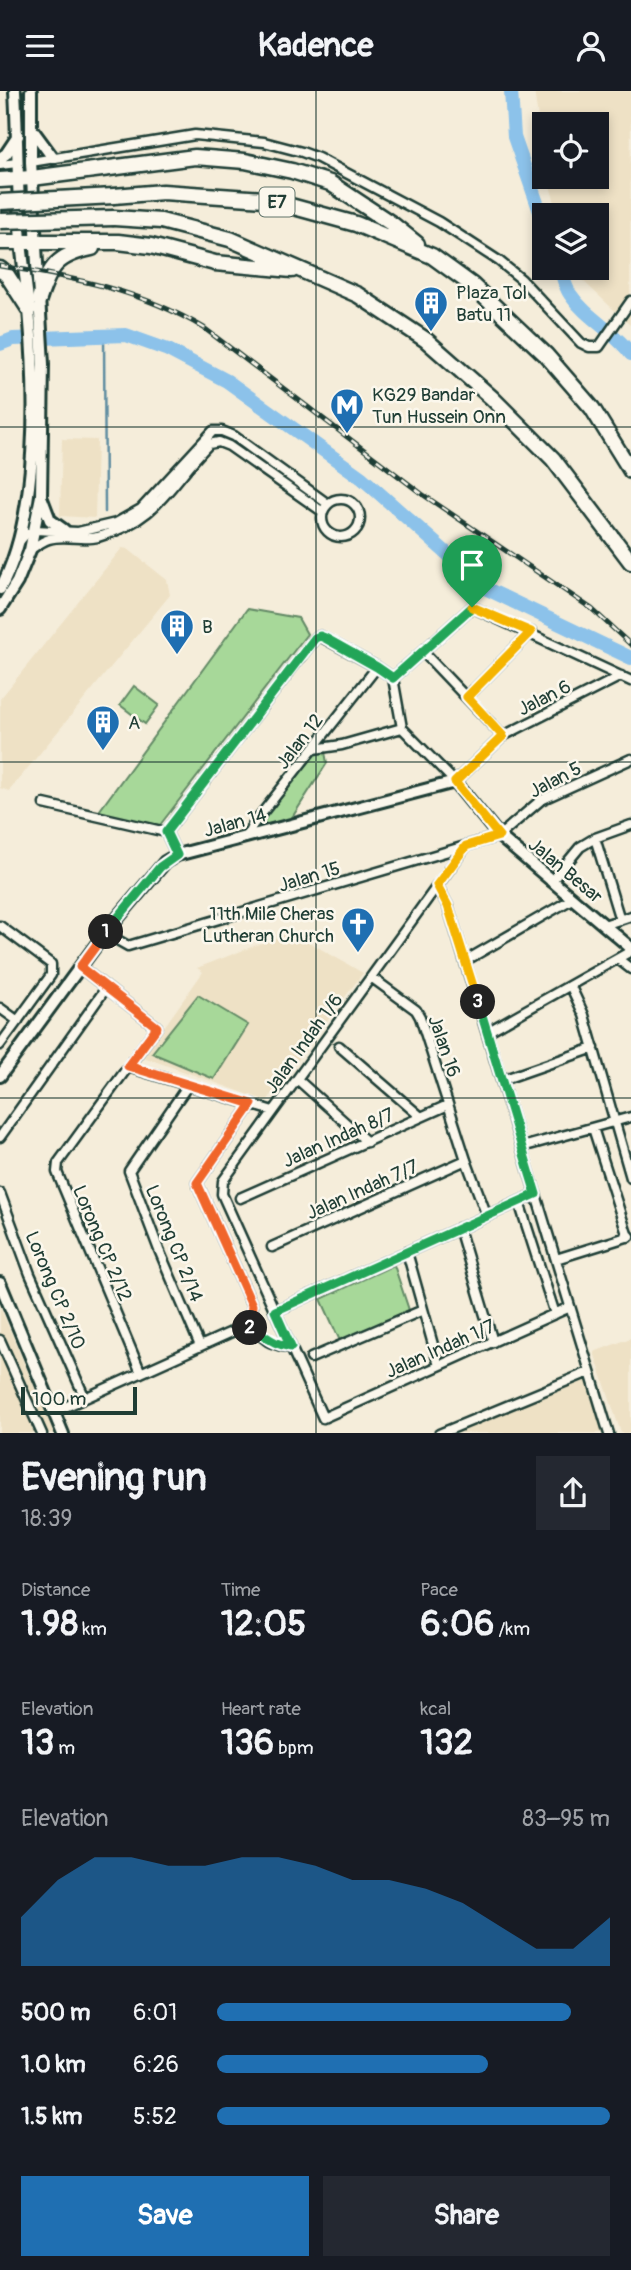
<!DOCTYPE html>
<html lang="en">
<head>
<meta charset="utf-8">
<style>
  :root { --surface:#171b24; --page:#242831; --text:#f1f3f6; --muted:#9ea1a6; --accent:#1f6fb2 }
  body { margin:0; font-family:Pangolin,sans-serif; background:var(--page); color:var(--text); height:100vh; display:flex; flex-direction:column; font-size:26px; white-space:nowrap }
  * { box-sizing:border-box; margin:0 }
  p { font-size:23px; color:var(--muted) }
  .icon { flex:none; width:38px; height:38px; fill:none; stroke:currentColor; stroke-width:2; stroke-linecap:round; stroke-linejoin:round }
  .map { position:relative; height:1342px; overflow:hidden }
  .panel { display:flex; flex-direction:column; background:var(--surface); flex:1 }
  .panel>* { flex:none }
  .fabs { position:absolute; left:532px; top:21px; display:grid; gap:14px }
  .fabs a { display:grid; place-items:center; width:77px; height:77px; border-radius:0px; background:var(--surface); box-shadow:0 4px 10px #0003; font-size:35px }
  .scale { position:absolute; left:21px; bottom:18px; width:116px; box-sizing:border-box; padding-left:7px; border:4px solid #1f3d34; border-top:0; font-size:19px; line-height:24px; white-space:nowrap; color:#1f3d34; -webkit-text-stroke:5px #fbf7ec; paint-order:stroke }
  .pin { position:absolute; display:grid; place-items:center; width:60px; height:60px; color:#fff; margin:-72px -30px; border-radius:50% 50% 50% 0; rotate:-45deg; box-shadow:0 0 7px #0007 }
  .pin .icon { rotate:45deg }
  .km { position:absolute; width:35px; height:35px; margin:-18px; border-radius:50%; background:#222; color:#fff; font-size:19px; line-height:35px; text-align:center }
  .round { display:grid; place-items:center; flex:none; width:74px; height:74px; border-radius:0px; background:var(--page) }
  .headline { display:flex; align-items:center; justify-content:space-between; height:119px; padding:0 21px }
  h1 { font-size:38px; font-weight:800; line-height:52px }
  .figures { display:grid; grid-template-columns:repeat(3,1fr); gap:10px; height:119px; padding:7px 21px }
  .figures div { display:grid; align-content:center }
  .figures b { font-size:35px; font-weight:800 }
  .figures small { font-size:19px; font-weight:400 }
  .figures p { font-size:19px }
  .chart { height:196px; padding:14px 21px }
  .chart p { display:flex; justify-content:space-between }
  .chart svg { width:100%; height:126px; margin-top:7px; fill:var(--accent); opacity:.7 }
  .cta { display:flex; gap:14px; margin-top:auto; padding:14px 21px }
  .cta a { flex:1; height:80px; border-radius:0px; background:var(--accent); color:#fff; font-size:28px; font-weight:800; line-height:80px; text-align:center }
  .cta a+a { background:var(--page); color:var(--text) }
  ul { padding:0 21px; list-style:none; font-size:23px }
  li { display:grid; grid-template-columns:112px 84px 1fr; align-items:center; height:52px }
  li i { height:18px; border-radius:9px; background:var(--accent) }
  header { display:flex; justify-content:space-between; align-items:center; height:91px; padding:0 21px; background:var(--surface); font-size:32px; font-weight:800 }
  .map>svg:first-child { display:block }
  .built { fill:#eee1c5 }
  .green { fill:#a7d899; stroke:#638a66; stroke-width:2 }
  .lines { fill:none; stroke-linecap:round; stroke-linejoin:round }
  .stream { stroke:#608da1; stroke-width:2.5 }
  .river { stroke:#8cc2ea; stroke-width:14 }
  .street-casing { stroke:#1f3d34; stroke-width:13 }
  .secondary-casing { stroke:#1f3d34; stroke-width:16 }
  .highway-casing { stroke:#1f3d34; stroke-width:19 }
  .street { stroke:#fbf7ec; stroke-width:8 }
  .secondary { stroke:#fbf7ec; stroke-width:10 }
  .highway { stroke:#fbf7ec; stroke-width:14 }
  .rail-casing { stroke:#1f3d34; stroke-width:5 }
  .rail { stroke:#fbf7ec; stroke-width:2.5; stroke-dasharray:8; stroke-linecap:butt }
  .highway-bridge-casing { stroke:#1f3d34; stroke-width:19; stroke-linecap:butt }
  .highway-bridge { stroke:#fbf7ec; stroke-width:14 }
  .split-1-casing { stroke:#fff; stroke-width:14 }
  .split-2-casing { stroke:#fff; stroke-width:14 }
  .split-3-casing { stroke:#fff; stroke-width:14 }
  .split-4-casing { stroke:#fff; stroke-width:14 }
  .split-1 { stroke:#22a559; stroke-width:9 }
  .split-2 { stroke:#f0652b; stroke-width:9 }
  .split-3 { stroke:#22a559; stroke-width:9 }
  .split-4 { stroke:#f5b400; stroke-width:9 }
  .grid { fill:none; stroke:#1f3d34; stroke-width:2; stroke-opacity:0.55 }
  .labels { text-anchor:middle; stroke-width:5; stroke-linejoin:round; paint-order:stroke }
  .shield { fill:#fbf7ec; stroke:#61756b; stroke-width:2 }
  .shield-label { font-size:18px; font-weight:bold; fill:#1f3d34 }
  .poi-label { font-size:19px; fill:#1f3d34; stroke:#fbf7ec; text-anchor:start }
  .street-label { font-size:19px; fill:#1f3d34; stroke:#fbf7ec }
</style>
</head>
<body>
<header><svg class="icon" aria-label="menu" viewBox="0 0 24 24"><path d="M4 6h16M4 12h16M4 18h16"/></svg>Kadence<svg class="icon" aria-label="person" viewBox="0 0 24 24"><circle cx="12" cy="8" r="4"/><path d="M4 21q1-7 8-7t8 7"/></svg></header>
<div class="map">
<svg width="631" height="1343" viewBox="0 0 631 1343">
  <rect width="100%" height="100%" fill="#f5edda"/>
  <filter id="ink" filterUnits="userSpaceOnUse"><feTurbulence type="fractalNoise" baseFrequency=".0143" numOctaves="2"/><feDisplacementMap in="SourceGraphic" scale="14" xChannelSelector="R" yChannelSelector="G"/><feConvolveMatrix kernelMatrix="1 2 1 2 8 2 1 2 1" color-interpolation-filters="sRGB"/></filter>
  <g filter="url(#ink)">
    <path class="built" d="M534 0H631L630 234 579 186 576 177H597V124H559L549 92 548 86H597V33H544V65Z
      M62 348 97 349 95 427 60 425Z
      M122 457 128 458 167 489 170 504 9 700 0 697V608Z
      M291 841 363 882 267 1010 143 966 203 881 197 877Z
      M0 1216 54 1342H0Z
      M631 1247V1342H621L594 1261Z
      M587 1289 603 1342H453Z"/>
    <path class="green" d="M247 518 298 527 307 543 160 734 97 723Z
      M134 595 159 614 145 633 120 614Z
      M325 661 327 672 291 728 256 736 310 664Z
      M198 904 248 934 214 988 152 962Z
      M394 1174 409 1219 340 1250 321 1208Z"/>
    <g class="lines">
      <path class="stream" d="M104 244 105 421"/>
      <path class="river" d="M511 0 514 46 544 132
        M560 177C563 185 565 196 570 203 586 227 614 240 631 263
        M0 253 13 248 126 244 168 259 227 290 362 387 487 498 631 567"/>
      <g class="street-casing">
        <path id="street" d="M31 71 195 44 264 51 302 61 318 67 439 131 499 170 521 188 581 252 589 256H599L631 210
          M0 74 17 72
          M322 427a19 19 0 1 1 38 0a19 19 0 1 1-38 0Z
          M20 450 26 443 34 439 78 441 116 432 141 418 213 340H222L234 345 328 413
          M30 459C36 455 42 450 49 448 65 443 82 450 98 446 160 428 169 393 209 353L219 351 229 355 323 421
          M423 561 503 645
          M393 587 472 516 631 590
          M467 606 531 541
          M314 658 342 654 402 637
          M44 713 166 741 177 764
          M166 741 315 547 320 545 377 576 393 587 402 637 455 691 503 645 621 585
          M247 746 252 735 377 576
          M595 747 620 829
          M466 755 223 1090 222 1103 323 1327 570 1216
          M551 791 580 756 595 747 631 734
          M437 794 448 815 609 1343
          M604 834 631 825
          M0 835 51 873V884L0 954
          M105 842 128 855 499 745 541 709 631 668
          M618 868 631 878
          M465 870 572 808
          M80 876 157 936 58 1072 57 1081 141 1282
          M371 886 416 919 420 926 466 1069 487 1125
          M571 896 584 924 631 1087
          M0 917 18 930
          M487 941 631 860
          M339 955 421 1026
          M128 976 273 1020
          M297 988 367 1051
          M502 989 594 957
          M188 994 129 1080 159 1159 200 1255
          M593 1037 628 1146
          M0 1046 106 897
          M522 1056 631 1026
          M0 1102 30 1183 85 1307
          M240 1107 448 1014
          M519 1111 555 1223
          M459 1137 493 1251
          M272 1156 466 1069
          M407 1161 439 1275
          M556 1168 630 1145
          M275 1220 536 1103
          M249 1237 252 1227V1214L197 1092 252 1013
          M0 1249 42 1343
          M311 1267 423 1219
          M54 1321 236 1239C252 1235 256 1241 268 1250 275 1254 283 1255 291 1257
          M439 1343 589 1281"/>
      </g>
      <g class="secondary-casing">
        <path id="secondary" d="M31 37 53 67
          M0 67 6 63 18 45
          M42 408 50 429 64 439
          M0 498C40 426 36 299 29 219 27 196 23 173 21 150 17 100 18 50 15 0
          M0 518 17 491 30 459 41 405 43 273 31 71V0
          M0 985 105 842 165 771 177 764 455 691 499 745 631 857
          M0 1192 63 1343"/>
      </g>
      <g class="highway-casing">
        <path id="highway" d="M0 89 32 87 195 66 245 70 292 80 330 92 392 133 417 153
          M114 105 163 101 265 108 356 133 432 165 472 194 546 264 592 317 631 380
          M114 127 161 130 230 148 358 204 426 249 492 307 553 368 631 471
          M0 151H118L151 155 215 172 292 179
          M0 178 7 184 29 218
          M39 208C50 175 57 164 92 157"/>
      </g>
      <use href="#street" class="street"/>
      <use href="#secondary" class="secondary"/>
      <use href="#highway" class="highway"/>
      <g class="rail-casing">
        <path id="rail" d="M0 175C72 186 141 199 204 237L422 403 592 518 631 554"/>
      </g>
      <use href="#rail" class="rail"/>
      <g class="highway-bridge-casing">
        <path id="highway-bridge" d="M0 111 114 105
          M0 130 114 127"/>
      </g>
      <use href="#highway-bridge" class="highway-bridge"/>
    </g>
  </g>
  <g class="lines" filter="url(#ink)">
    <g class="split-1-casing">
      <path id="split-1" d="M106 841 160 776 177 764 166 741 315 547 320 545 325 547 377 576 393 587 472 516"/>
    </g>
    <g class="split-2-casing">
      <path id="split-2" d="M106 841 80 876 157 936 128 975 252 1013 197 1092 252 1214 250 1237"/>
    </g>
    <g class="split-3-casing">
      <path id="split-3" d="M250 1237C268 1244 268 1252 291 1256L275 1220 536 1103 478 911"/>
    </g>
    <g class="split-4-casing">
      <path id="split-4" d="M472 516 531 541 467 606 503 645 455 691 499 745 466 755 437 794 448 815 478 911"/>
    </g>
    <use href="#split-1" class="split-1"/>
    <use href="#split-2" class="split-2"/>
    <use href="#split-3" class="split-3"/>
    <use href="#split-4" class="split-4"/>
  </g>
  <path class="grid" d="M316 0V1343M0 336H631M0 671H631M0 1007H631"/>
  <defs>
    <g id="building-pin" transform="scale(1.75)"><path d="M0 17L-7.5 6A9.5 9.5 0 1 1 7.5 6Z" fill="#1f6fb2" stroke="#fbf7ec"/><path d="M-4-6H4V6H1V3H-1V6H-4ZM-2.5-4.3h1.7v1.8h-1.7ZM.8-4.3h1.7v1.8H.8ZM-2.5-1h1.7V.8h-1.7ZM.8-1h1.7V.8H.8Z" fill="#fff"/></g>
    <g id="metro-pin" transform="scale(1.75)"><path d="M0 17L-7.5 6A9.5 9.5 0 1 1 7.5 6Z" fill="#1f6fb2" stroke="#fbf7ec"/><path d="M-5.5 5V-5H-3L0 0L3-5H5.5V5H3V-.5L0 4L-3-.5V5Z" fill="#fff"/></g>
    <g id="church-pin" transform="scale(1.75)"><path d="M0 17L-7.5 6A9.5 9.5 0 1 1 7.5 6Z" fill="#1f6fb2" stroke="#fbf7ec"/><path d="M-1.2-6h2.4v3.5h3.3v2.4h-3.3V6h-2.4V-.1h-3.3v-2.4h3.3Z" fill="#fff"/></g>
  </defs>
  <g fill-rule="evenodd">
    <use href="#building-pin" x="431" y="212"/>
    <use href="#metro-pin" x="347" y="314"/>
    <use href="#building-pin" x="177" y="535"/>
    <use href="#building-pin" x="103" y="631"/>
    <use href="#church-pin" x="358" y="833"/>
  </g>
  <g class="labels">
    <rect class="shield" x="259.5" y="96.5" width="35" height="29" rx="5"/>
    <g class="shield-label">
      <text x="277" y="117">E7</text>
    </g>
    <g class="poi-label">
      <text x="456" y="208">Plaza Tol<tspan x="456" dy="22">Batu 11</tspan></text>
      <text x="372" y="310">KG29 Bandar<tspan x="372" dy="22">Tun Hussein Onn</tspan></text>
      <text x="202" y="542">B</text>
      <text x="128" y="638">A</text>
      <text x="334" y="829" text-anchor="end">11th Mile Cheras<tspan x="334" dy="22">Lutheran Church</tspan></text>
    </g>
    <g class="street-label">
      <text transform="translate(544 606) rotate(-27)" y="7">Jalan 6</text>
      <text transform="translate(299 650) rotate(-52)" y="7">Jalan 12</text>
      <text transform="translate(555 688) rotate(-28)" y="7">Jalan 5</text>
      <text transform="translate(235 731) rotate(-15)" y="7">Jalan 14</text>
      <text transform="translate(566 779) rotate(40)" y="7">Jalan Besar</text>
      <text transform="translate(309 785) rotate(-17)" y="7">Jalan 15</text>
      <text transform="translate(303 952) rotate(-54)" y="7">Jalan Indah 1/6</text>
      <text transform="translate(445 955) rotate(71)" y="7">Jalan 16</text>
      <text transform="translate(338 1046) rotate(-24)" y="7">Jalan Indah 8/7</text>
      <text transform="translate(362 1098) rotate(-24)" y="7">Jalan Indah 7/7</text>
      <text transform="translate(103 1152) rotate(67)" y="7">Lorong CP 2/12</text>
      <text transform="translate(175 1152) rotate(68)" y="7">Lorong CP 2/14</text>
      <text transform="translate(56 1199) rotate(67)" y="7">Lorong CP 2/10</text>
      <text transform="translate(440 1257) rotate(-24)" y="7">Jalan Indah 1/7</text>
    </g>
  </g>
</svg>
<div class="fabs">
<a><svg class="icon" aria-label="locate" viewBox="0 0 24 24"><circle cx="12" cy="12" r="6"/><path d="M12 2v4M12 18v4M2 12h4M18 12h4"/></svg></a>
<a><svg class="icon" aria-label="layers" viewBox="0 0 24 24"><path d="M12 4l9 5-9 5-9-5zM3 14l9 5 9-5"/></svg></a>
</div>
<div class="scale">100 m</div>
<div class="pin" style="left:472px;top:516px;background:#1e9e55"><svg class="icon" aria-label="arrive" viewBox="0 0 24 24"><path d="M6 21V4h12l-3 4 3 4H6"/></svg></div>
<b class="km" style="left:106px;top:841px">1</b>
<b class="km" style="left:250px;top:1237px">2</b>
<b class="km" style="left:478px;top:911px">3</b>
</div>
<section class="panel">
<div class="headline"><div><h1>Evening run</h1><p>18:39</p></div><a class="round"><svg class="icon" aria-label="share" viewBox="0 0 24 24"><path d="M12 15V3M7 8l5-5 5 5M5 13v7h14v-7"/></svg></a></div>
<div class="figures">
<div><p>Distance</p><b>1.98<small> km</small></b></div>
<div><p>Time</p><b>12:05</b></div>
<div><p>Pace</p><b>6:06<small> /km</small></b></div>
</div>
<div class="figures">
<div><p>Elevation</p><b>13<small> m</small></b></div>
<div><p>Heart rate</p><b>136<small> bpm</small></b></div>
<div><p>kcal</p><b>132</b></div>
</div>
<div class="chart"><p><span>Elevation</span>83–95 m</p>
<svg viewBox="0 0 160 44" preserveAspectRatio="none"><path d="M0 44V27L10 14L20 6L30 6L40 9L50 9L60 6L70 6L80 9L90 14L100 14L110 17L120 22L130 30L140 38L150 38L160 27V44z"/></svg>
</div>
<ul>
<li><b>500 m</b>6:01<i style="width:90%"></i></li>
<li><b>1.0 km</b>6:26<i style="width:69%"></i></li>
<li><b>1.5 km</b>5:52<i style="width:100%"></i></li>
</ul>
<div class="cta"><a>Save</a><a>Share</a></div>
</section>
</body>
</html>
